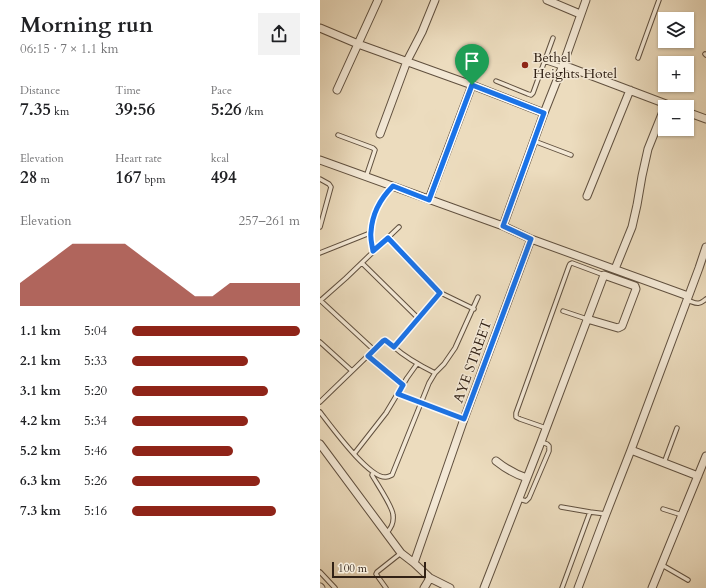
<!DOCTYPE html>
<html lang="en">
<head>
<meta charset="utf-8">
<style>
  :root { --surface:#fff; --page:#f2f2f2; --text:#202124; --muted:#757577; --accent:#8f2418 }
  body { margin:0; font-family:Cardo,serif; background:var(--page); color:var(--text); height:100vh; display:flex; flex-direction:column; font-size:15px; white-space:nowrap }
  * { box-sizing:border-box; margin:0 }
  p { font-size:13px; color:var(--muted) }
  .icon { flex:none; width:22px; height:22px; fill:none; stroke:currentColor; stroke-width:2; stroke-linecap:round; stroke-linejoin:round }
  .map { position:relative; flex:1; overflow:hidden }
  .drawer { display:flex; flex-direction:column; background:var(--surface); width:320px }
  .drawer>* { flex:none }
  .buttons { position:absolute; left:338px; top:12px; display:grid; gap:8px }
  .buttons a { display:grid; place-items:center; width:36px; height:36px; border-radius:0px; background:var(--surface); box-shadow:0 1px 3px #0004; font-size:20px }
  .scale { position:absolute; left:12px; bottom:10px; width:94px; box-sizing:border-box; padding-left:4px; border:2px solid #312115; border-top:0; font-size:11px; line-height:14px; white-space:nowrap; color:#312115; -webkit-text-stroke:3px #f3e8d5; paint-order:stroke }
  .pin { position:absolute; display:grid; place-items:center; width:34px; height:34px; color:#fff; margin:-41px -17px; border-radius:50% 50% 50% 0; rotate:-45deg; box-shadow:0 0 4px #0007 }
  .pin .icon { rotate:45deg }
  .round { display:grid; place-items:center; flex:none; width:42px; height:42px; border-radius:0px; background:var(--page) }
  .summary { display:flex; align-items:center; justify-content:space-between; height:68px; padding:0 20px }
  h1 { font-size:22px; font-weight:600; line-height:30px }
  .stats { display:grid; grid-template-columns:repeat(3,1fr); gap:6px; height:68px; padding:4px 20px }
  .stats div { display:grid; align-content:center }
  .stats b { font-size:17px; font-weight:600 }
  .stats small { font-size:11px; font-weight:400 }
  .stats p { font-size:11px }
  .chart { height:112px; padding:8px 20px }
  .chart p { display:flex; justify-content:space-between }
  .chart svg { width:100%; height:72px; margin-top:4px; fill:var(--accent); opacity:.7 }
  ul { padding:0 20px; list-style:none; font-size:13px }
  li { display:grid; grid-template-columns:64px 48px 1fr; align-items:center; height:30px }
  li i { height:10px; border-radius:5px; background:var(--accent) }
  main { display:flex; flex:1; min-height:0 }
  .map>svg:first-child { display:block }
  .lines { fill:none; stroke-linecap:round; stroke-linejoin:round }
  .lane-casing { stroke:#60503f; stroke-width:5.5 }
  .street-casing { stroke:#60503f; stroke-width:9 }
  .lane { stroke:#f3e8d5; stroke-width:3.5 }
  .street { stroke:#f3e8d5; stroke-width:7 }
  .route-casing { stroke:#fff; stroke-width:8 }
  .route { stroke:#1a73e8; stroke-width:5 }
  .poi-dot { fill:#8f2418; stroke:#f3e8d5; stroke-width:1.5 }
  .labels { text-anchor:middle; stroke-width:3; stroke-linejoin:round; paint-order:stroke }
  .poi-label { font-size:14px; fill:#312115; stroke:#f3e8d5; text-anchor:start }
  .street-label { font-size:14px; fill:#312115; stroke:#f3e8d5 }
</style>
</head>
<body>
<main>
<section class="drawer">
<div class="summary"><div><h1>Morning run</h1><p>06:15 · 7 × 1.1 km</p></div><a class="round"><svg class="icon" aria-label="share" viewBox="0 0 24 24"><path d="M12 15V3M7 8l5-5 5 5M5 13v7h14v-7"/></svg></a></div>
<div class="stats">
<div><p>Distance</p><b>7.35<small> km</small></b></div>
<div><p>Time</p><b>39:56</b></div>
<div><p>Pace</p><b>5:26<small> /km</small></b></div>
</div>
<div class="stats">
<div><p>Elevation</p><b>28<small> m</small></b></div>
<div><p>Heart rate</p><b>167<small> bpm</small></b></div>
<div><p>kcal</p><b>494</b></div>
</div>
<div class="chart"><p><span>Elevation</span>257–261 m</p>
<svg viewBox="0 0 160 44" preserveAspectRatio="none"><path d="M0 44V30L10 22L20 14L30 6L40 6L50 6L60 6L70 14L80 22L90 30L100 38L110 38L120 30L130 30L140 30L150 30L160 30V44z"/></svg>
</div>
<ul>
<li><b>1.1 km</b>5:04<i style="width:100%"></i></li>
<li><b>2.1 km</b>5:33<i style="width:69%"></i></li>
<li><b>3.1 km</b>5:20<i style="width:81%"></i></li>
<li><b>4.2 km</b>5:34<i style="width:69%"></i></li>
<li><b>5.2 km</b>5:46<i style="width:60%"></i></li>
<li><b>6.3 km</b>5:26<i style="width:76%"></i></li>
<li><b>7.3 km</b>5:16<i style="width:86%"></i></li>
</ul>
</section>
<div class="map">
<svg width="386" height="588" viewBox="0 0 386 588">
  <rect width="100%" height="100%" fill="#ecdcbe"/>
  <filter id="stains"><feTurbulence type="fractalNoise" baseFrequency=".005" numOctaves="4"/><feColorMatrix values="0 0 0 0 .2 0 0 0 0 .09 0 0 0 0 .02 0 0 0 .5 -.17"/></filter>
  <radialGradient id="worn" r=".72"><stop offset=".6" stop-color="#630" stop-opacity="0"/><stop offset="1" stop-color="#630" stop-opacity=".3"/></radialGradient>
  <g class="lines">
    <g class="lane-casing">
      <path id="lane" d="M385 54 386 55
        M318 58 339 0
        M224 61 242 67
        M176 81 208 94 211 95 213 93 233 38
        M18 135 53 148 55 150 46 177
        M214 141 251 155
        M0 179 9 184 11 187 0 227
        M68 238 121 293 74 347C86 358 101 366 115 373
        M53 251C52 245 50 238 51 232 52 214 60 199 73 186
        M0 253 50 233
        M42 263 99 319
        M121 293 154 309
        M0 300 54 350
        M367 300C376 303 378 306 386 299
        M0 301 26 278 79 227
        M243 311 267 319
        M0 342 32 371
        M49 356 59 365 83 385
        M78 394 144 419
        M0 402 63 341 65 340 74 347
        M0 412C11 426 49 479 66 477 68 477 70 476 72 475L109 383 115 373 124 364 135 348 158 297
        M226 428 200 419 196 417V413L249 266 250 264 252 263 284 275
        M34 454 66 413 87 378 97 364
        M344 463 357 428
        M53 472 52 475C57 484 73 507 73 515 74 522 71 529 66 533
        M199 499 206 501 209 498 229 451V446L227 444 221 442
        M241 507 270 512
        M343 509 362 515
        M342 565 368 580
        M0 572 15 588
        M66 588 56 574 57 572 81 553
        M242 588 270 512 286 514"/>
    </g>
    <g class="street-casing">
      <path id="street" d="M227 0 260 14
        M0 28 38 44 152 85 224 113
        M243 65 354 107
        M17 90 58 0
        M367 112 386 119
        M60 134 87 61 102 32 115 0
        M0 160 183 226 211 239 368 296
        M267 196 310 90
        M109 199 152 85
        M183 226 224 113 243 65 266 0
        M295 269 312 227 317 205 322 176 328 149 346 104
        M0 444 81 553 94 563
        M311 450 378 476
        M176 461C186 469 194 474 207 478
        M0 587 1 588
        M104 588 110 578
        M130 588 110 578 94 563 144 419 211 239
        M164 588 221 442 284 275 315 286 316 289 302 326 298 328 267 319
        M258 588 286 514 311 450 379 268 386 247
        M332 588 386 456"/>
    </g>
    <use href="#lane" class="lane"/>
    <use href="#street" class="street"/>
  </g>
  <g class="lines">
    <g class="route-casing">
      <path id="route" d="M152 85 224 113 183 226 211 239 144 419 78 394 83 385 48 356 63 341 65 340 74 347 120 293 68 238 53 251C52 245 50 238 51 232 52 214 60 199 73 186L109 200Z"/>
    </g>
    <use href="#route" class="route"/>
  </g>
  <circle class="poi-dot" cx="205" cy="65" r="4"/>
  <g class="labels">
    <g class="poi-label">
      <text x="213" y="62">Bethel<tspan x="213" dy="16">Heights Hotel</tspan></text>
    </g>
    <g class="street-label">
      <text transform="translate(152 361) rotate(-70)" y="5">AYE STREET</text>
    </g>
  </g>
  <rect width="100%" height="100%" filter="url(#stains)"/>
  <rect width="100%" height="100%" fill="url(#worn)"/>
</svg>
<div class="buttons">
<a><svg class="icon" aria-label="layers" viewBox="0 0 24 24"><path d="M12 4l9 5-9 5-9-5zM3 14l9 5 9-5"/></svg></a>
<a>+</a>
<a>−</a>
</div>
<div class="scale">100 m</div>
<div class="pin" style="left:152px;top:85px;background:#1e9e55"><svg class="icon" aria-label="arrive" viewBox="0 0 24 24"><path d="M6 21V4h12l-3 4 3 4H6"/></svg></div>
</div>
</main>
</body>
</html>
